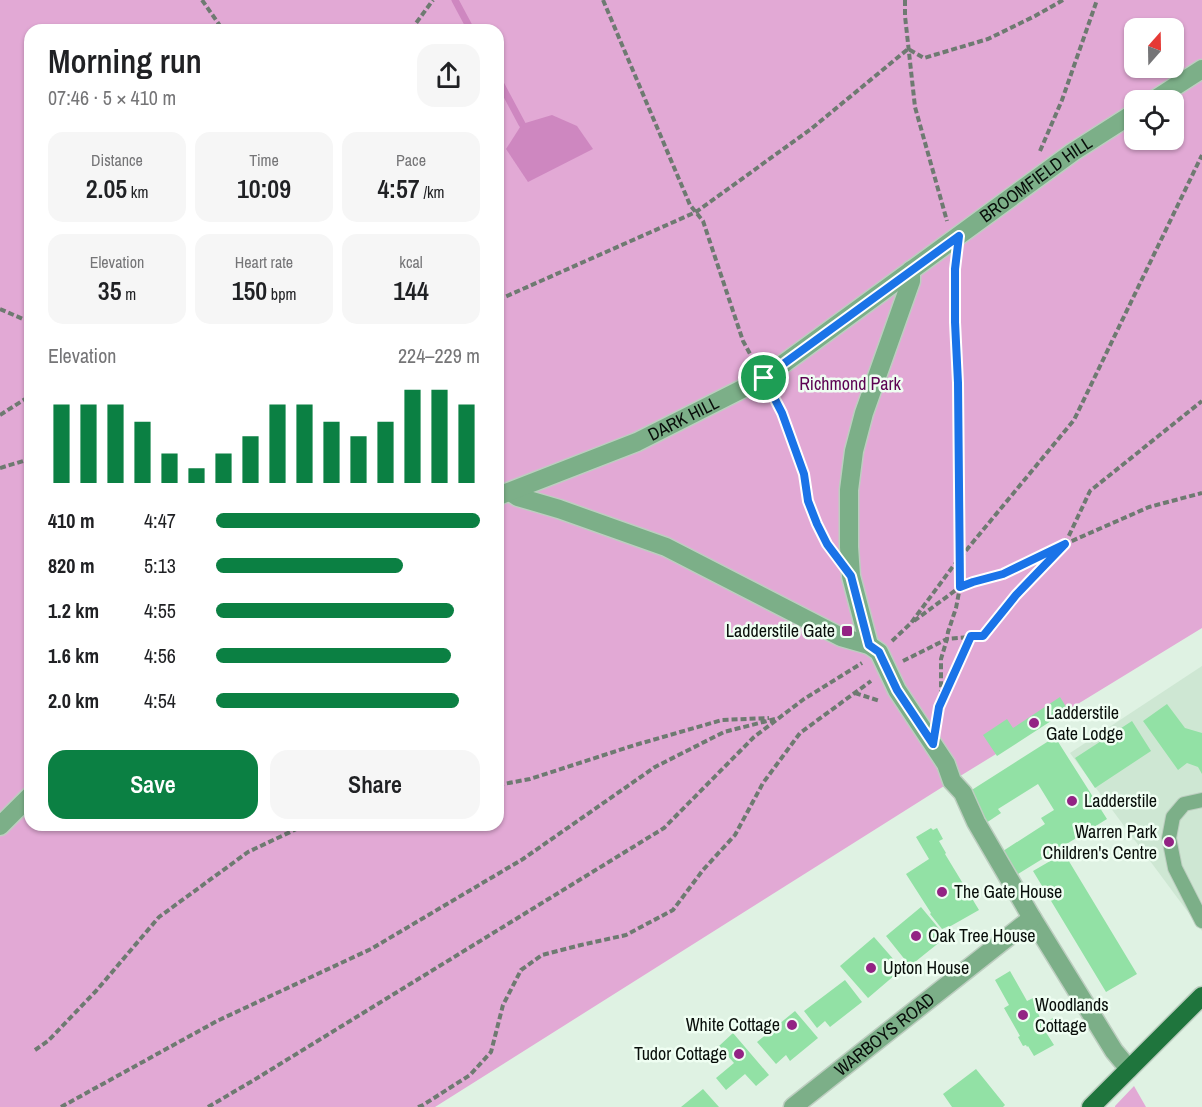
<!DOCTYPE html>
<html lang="en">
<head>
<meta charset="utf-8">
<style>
  :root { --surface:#fff; --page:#f6f6f6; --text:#202124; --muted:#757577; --accent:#0b8043 }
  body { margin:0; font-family:"Archivo Narrow",sans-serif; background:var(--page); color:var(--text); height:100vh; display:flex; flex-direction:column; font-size:22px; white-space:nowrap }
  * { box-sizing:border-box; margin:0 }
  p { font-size:20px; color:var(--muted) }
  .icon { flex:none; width:33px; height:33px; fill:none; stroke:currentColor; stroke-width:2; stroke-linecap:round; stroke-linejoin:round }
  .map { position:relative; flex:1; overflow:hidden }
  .drawer { position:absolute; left:24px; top:24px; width:480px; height:807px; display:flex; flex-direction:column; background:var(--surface); border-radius:18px; box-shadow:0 2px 4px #0004 }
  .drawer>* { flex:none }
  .needle { width:39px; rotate:20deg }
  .fabs { position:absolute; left:1124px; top:18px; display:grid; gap:12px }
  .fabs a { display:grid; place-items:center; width:60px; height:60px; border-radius:12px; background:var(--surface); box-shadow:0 2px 4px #0004; font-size:30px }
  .pin { position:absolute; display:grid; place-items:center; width:51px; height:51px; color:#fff; margin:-26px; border:3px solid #fff; border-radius:50%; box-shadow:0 2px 6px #0007 }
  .round { display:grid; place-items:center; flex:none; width:63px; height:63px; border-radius:18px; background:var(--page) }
  .summary { display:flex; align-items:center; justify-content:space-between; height:102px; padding:0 24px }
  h1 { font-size:33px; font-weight:600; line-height:45px }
  .metrics { display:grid; grid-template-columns:repeat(3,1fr); gap:9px; height:102px; padding:6px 24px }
  .metrics div { display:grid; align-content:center; border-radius:15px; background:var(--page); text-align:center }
  .metrics b { font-size:26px; font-weight:600 }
  .metrics small { font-size:16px; font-weight:400 }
  .metrics p { font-size:16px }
  .chart { height:168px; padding:12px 24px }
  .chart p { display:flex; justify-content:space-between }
  .chart svg { width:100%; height:108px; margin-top:6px; stroke:var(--accent); stroke-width:6 }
  .action { display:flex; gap:12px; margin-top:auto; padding:12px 24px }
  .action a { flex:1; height:69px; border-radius:18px; background:var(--accent); color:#fff; font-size:24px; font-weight:600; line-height:69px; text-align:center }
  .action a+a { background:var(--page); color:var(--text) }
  ul { padding:0 24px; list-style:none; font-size:20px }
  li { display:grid; grid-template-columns:96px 72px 1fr; align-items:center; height:45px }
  li i { height:15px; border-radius:8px; background:var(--accent) }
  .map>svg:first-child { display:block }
  .built { fill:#cee7d3 }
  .green { fill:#e2a9d5; fill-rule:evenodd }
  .water { fill:#ce87c0 }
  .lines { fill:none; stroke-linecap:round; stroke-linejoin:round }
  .stream { stroke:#ce87c0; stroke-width:7 }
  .building { fill:#92e1a5 }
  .lane-casing { stroke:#bdcec0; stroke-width:16 }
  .street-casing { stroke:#bdcec0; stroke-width:21 }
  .primary-casing { stroke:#bdcec0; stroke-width:21 }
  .path { stroke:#6e7a71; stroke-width:4; stroke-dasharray:6 3; stroke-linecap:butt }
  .lane { stroke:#7caf88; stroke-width:14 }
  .street { stroke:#7caf88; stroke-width:18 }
  .primary { stroke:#1f753d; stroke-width:18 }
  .route-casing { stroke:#fff; stroke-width:12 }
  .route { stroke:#1a73e8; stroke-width:8 }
  .poi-dot { fill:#932384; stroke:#effef2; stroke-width:2 }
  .labels { text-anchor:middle; stroke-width:5; stroke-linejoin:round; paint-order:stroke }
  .street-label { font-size:18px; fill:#080e0a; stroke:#effef2 }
  .park-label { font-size:18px; fill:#5d0353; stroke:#effef2 }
  .poi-label { font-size:18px; fill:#080e0a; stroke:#effef2; text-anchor:start }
</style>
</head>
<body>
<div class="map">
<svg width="1202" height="1107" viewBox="0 0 1202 1107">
  <rect width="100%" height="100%" fill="#dff2e3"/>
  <path class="built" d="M1202 666V931L1070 753Z"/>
  <path class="green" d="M0 0H1202V628L952 781 435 1107H0ZM1134 28H1173V68H1134ZM30 30H498V825H30ZM1134 100H1173V140H1134Z
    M1134 1086 1146 1107H1115V1106Z"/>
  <path class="water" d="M552 115 577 126 593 149 528 182 506 149 522 124Z"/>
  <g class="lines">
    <path class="stream" d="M455 0 471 30
      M498 79 522 124"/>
  </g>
  <path class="building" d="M1060 697 1068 710 997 756 983 735 1007 719 1013 728Z
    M1167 704 1185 728 1202 733V774L1198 767 1187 763 1178 770 1143 721Z
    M1132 721 1151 751 1095 788 1075 758Z
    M1055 737 1107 819 1018 874 1003 851 1045 824 1041 818 1054 810 1038 784 998 809 1001 813 986 823 967 793Z
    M931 828 933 830 937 828 943 839 939 841 946 853 945 854 979 910 949 927V926L942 929 930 914 931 913 906 874 929 859 916 837Z
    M1064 853 1137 974 1106 992 1033 871Z
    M921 907 946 937 910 966 886 936Z
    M874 937 902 969 868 998 840 966Z
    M1010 971 1027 1001 1033 998 1040 1012 1038 1013 1041 1020 1045 1018 1047 1021 1055 1017 1060 1026 1047 1034 1054 1045 1034 1056 1028 1046 1027 1047 1026 1045 1023 1046 1018 1037 1020 1036 1004 1008 1009 1005 995 980Z
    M845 980 862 1002 830 1027 825 1021 817 1028 804 1011Z
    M795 1011 818 1038 790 1061 786 1055 776 1064 757 1042Z
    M733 1033 769 1075 756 1086 745 1074 726 1090 716 1078 734 1063 719 1046Z
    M976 1069 1005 1105 1003 1107H952L943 1094Z
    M703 1089 719 1107H681Z"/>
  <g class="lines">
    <g class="lane-casing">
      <path id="lane" d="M1202 800 1184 804 1173 817 1169 838 1175 868 1202 921"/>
    </g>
    <g class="street-casing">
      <g id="street">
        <path d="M1154 100 1202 69"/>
        <path d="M510 492 518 497 559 509 666 547 841 637 869 645 879 652 897 690 946 764 952 781 963 793 976 822 1032 918 1114 1051 1129 1069"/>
        <path id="s1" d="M498 496 637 442 764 378 1073 152 1134 113"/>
        <path d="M869 645 851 576 849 547V490L854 451 864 413 911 281V270"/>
        <path d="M0 826 30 796"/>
        <path id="s2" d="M793 1107 1032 918"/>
      </g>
    </g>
    <g class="primary-casing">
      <path id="primary" d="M1091 1107 1202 996"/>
    </g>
    <path class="path" d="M202 0 223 30
      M603 0 690 205 703 221 743 341 754 361
      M905 0V16L915 107 947 221
      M411 30 433 0
      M1040 151 1062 100 1097 0
      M498 300 696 212 811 129 908 49 924 58 988 39 1035 16 1063 0
      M0 309 30 322
      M772 394 782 413 804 474 808 501 829 546
      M0 415 30 396
      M0 468 30 459
      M914 621 960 587 973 582 1003 574 1065 544 1090 491 1202 401
      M892 641 911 623 954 565 1074 420 1202 155
      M903 661 947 639 983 636 1016 595 1065 544 1149 507 1202 493
      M855 693 880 701
      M942 700 971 636
      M938 714 941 694V659L947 639 948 632 956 608 960 587 958 383 955 323 956 263
      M498 785 530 779 635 745 722 720 769 718
      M35 1050 48 1041 96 991 159 917 248 852 305 825
      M61 1107 217 1021 371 949 523 859 655 767 724 732 775 719
      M208 1107 254 1080 664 828 754 737 804 699 862 663
      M418 1107 423 1105 470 1075 491 1052 503 1005 521 970 542 955 581 945 626 935 673 910 703 870 735 835 763 783 800 733 871 681"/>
    <use href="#lane" class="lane"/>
    <use href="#street" class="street"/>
    <use href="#primary" class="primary"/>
  </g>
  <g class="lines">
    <g class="route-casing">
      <path id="route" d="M959 236 955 269V322L958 383 960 587 973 582 1003 574 1065 544 1016 595 983 636H971L939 707 933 744 897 690 879 652 869 645 851 576 827 544 817 524 808 501 804 474 782 413 764 378Z"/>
    </g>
    <use href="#route" class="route"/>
  </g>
  <g class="poi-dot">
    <rect x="841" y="625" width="12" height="12" rx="3"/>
    <circle cx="1034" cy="723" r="6"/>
    <circle cx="1072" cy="801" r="6"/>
    <circle cx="1169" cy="842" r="6"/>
    <circle cx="942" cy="892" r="6"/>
    <circle cx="916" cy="936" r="6"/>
    <circle cx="871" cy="968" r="6"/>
    <circle cx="1023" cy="1015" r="6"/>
    <circle cx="792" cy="1025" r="6"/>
    <circle cx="739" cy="1054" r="6"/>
  </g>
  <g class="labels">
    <g class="street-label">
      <text dy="6" stroke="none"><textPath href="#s1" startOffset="628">BROOMFIELD HILL</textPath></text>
      <text dy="6" stroke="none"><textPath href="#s1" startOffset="201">DARK HILL</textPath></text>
      <text dy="6" stroke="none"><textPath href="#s2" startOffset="117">WARBOYS ROAD</textPath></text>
    </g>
    <g class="park-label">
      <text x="850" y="390">Richmond Park</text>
    </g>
    <g class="poi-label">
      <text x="835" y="637" text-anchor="end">Ladderstile Gate</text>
      <text x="1046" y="719">Ladderstile<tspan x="1046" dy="21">Gate Lodge</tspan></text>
      <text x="1084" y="807">Ladderstile</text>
      <text x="1157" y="838" text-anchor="end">Warren Park<tspan x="1157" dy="21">Children's Centre</tspan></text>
      <text x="954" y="898">The Gate House</text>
      <text x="928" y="942">Oak Tree House</text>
      <text x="883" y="974">Upton House</text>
      <text x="1035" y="1011">Woodlands<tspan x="1035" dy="21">Cottage</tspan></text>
      <text x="780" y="1031" text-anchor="end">White Cottage</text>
      <text x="727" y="1060" text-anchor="end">Tudor Cottage</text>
    </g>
  </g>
</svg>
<div class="fabs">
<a><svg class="needle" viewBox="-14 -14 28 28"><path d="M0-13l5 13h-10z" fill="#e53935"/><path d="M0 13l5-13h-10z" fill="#757577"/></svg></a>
<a><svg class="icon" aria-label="locate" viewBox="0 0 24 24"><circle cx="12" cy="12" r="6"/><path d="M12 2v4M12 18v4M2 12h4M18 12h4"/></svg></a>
</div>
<div class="pin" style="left:764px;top:378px;background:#1e9e55"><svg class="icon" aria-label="arrive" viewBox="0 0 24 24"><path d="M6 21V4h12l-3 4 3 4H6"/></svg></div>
<section class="drawer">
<div class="summary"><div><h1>Morning run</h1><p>07:46 · 5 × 410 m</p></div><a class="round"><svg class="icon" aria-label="share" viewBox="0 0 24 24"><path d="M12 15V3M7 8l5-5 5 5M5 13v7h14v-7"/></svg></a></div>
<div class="metrics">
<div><p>Distance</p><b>2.05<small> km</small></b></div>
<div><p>Time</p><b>10:09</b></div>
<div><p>Pace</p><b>4:57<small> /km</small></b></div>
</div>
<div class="metrics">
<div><p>Elevation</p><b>35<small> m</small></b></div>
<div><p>Heart rate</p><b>150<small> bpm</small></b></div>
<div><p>kcal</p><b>144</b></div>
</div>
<div class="chart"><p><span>Elevation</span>224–229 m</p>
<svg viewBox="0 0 160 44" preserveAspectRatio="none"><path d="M5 44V12M15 44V12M25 44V12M35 44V19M45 44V32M55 44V38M65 44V32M75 44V25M85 44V12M95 44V12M105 44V19M115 44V25M125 44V19M135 44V6M145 44V6M155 44V12"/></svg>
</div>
<ul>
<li><b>410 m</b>4:47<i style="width:100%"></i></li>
<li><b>820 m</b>5:13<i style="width:71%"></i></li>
<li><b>1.2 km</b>4:55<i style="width:90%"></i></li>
<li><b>1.6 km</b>4:56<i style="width:89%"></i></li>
<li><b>2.0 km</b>4:54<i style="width:92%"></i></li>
</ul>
<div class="action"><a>Save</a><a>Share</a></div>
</section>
</div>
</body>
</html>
